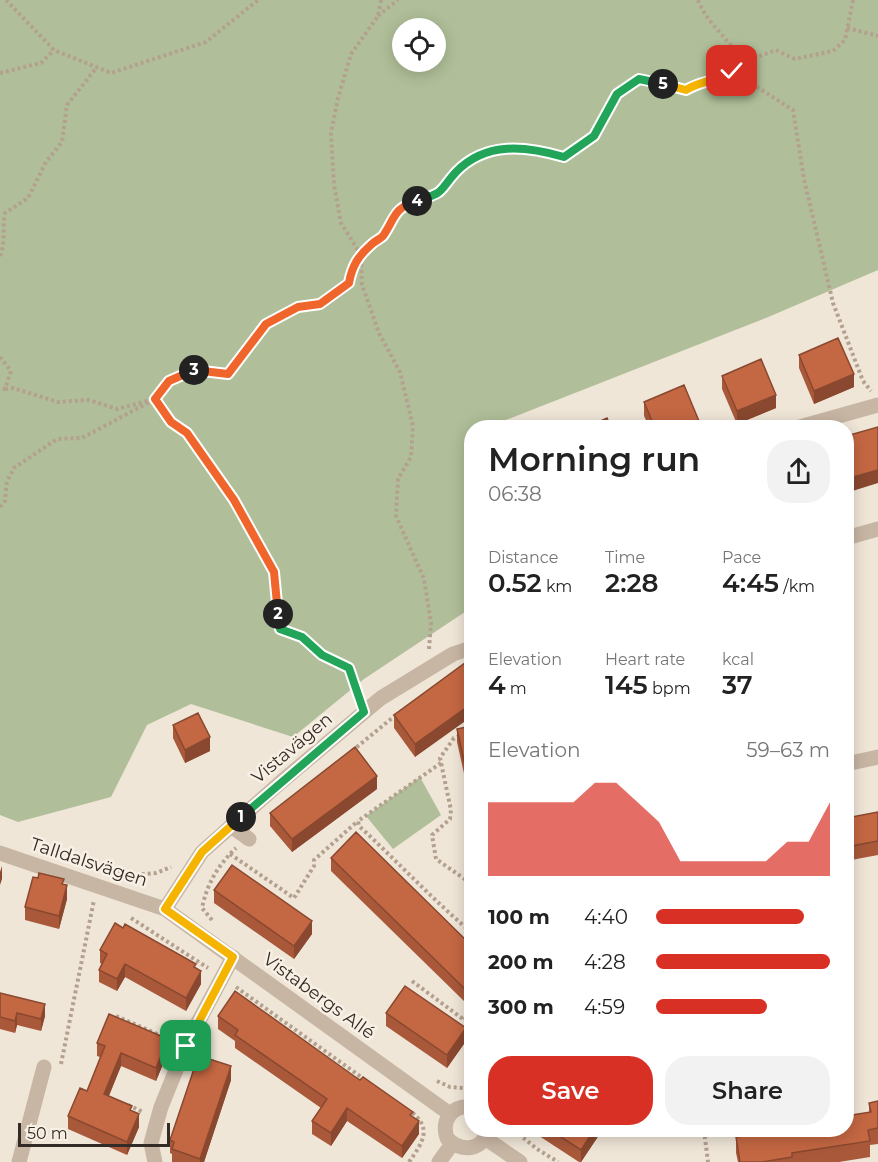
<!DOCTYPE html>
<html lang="en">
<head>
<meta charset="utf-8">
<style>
  :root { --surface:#fff; --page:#f2f2f2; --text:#222; --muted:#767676; --accent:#d93025 }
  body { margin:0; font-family:Montserrat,sans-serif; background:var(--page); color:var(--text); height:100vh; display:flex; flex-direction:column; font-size:22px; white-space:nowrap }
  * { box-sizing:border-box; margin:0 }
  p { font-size:20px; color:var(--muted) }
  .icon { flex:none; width:33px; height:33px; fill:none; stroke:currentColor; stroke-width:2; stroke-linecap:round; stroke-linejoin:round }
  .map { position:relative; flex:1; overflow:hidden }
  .side { position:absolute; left:464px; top:420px; width:390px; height:717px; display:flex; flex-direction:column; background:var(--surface); border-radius:24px; box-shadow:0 3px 15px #0003 }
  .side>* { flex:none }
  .fabs { position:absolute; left:392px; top:18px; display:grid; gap:12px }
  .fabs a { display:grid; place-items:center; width:54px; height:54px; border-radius:50%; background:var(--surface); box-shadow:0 3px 15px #0003; font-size:30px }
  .scale { position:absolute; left:18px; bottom:15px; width:152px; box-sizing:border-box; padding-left:6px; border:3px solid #332b26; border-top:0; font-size:16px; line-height:21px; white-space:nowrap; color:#332b26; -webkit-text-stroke:4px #f8f0e4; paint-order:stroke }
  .pin { position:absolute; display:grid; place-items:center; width:51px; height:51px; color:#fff; margin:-26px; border-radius:12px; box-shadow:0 3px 9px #0006 }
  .km { position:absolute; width:30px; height:30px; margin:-15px; border-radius:50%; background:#222; color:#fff; font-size:16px; line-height:30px; text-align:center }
  .round { display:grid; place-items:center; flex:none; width:63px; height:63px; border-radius:24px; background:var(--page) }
  .headline { display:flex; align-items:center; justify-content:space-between; height:102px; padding:0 24px }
  h1 { font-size:33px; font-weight:600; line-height:45px }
  .figures { display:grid; grid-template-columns:repeat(3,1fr); gap:9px; height:102px; padding:6px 24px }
  .figures div { display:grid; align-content:center }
  .figures b { font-size:26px; font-weight:600 }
  .figures small { font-size:16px; font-weight:400 }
  .figures p { font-size:16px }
  .chart { height:168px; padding:12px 24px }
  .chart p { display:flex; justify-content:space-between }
  .chart svg { width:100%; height:108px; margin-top:6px; fill:var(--accent); opacity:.7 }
  .cta { display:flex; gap:12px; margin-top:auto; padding:12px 24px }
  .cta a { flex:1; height:69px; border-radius:24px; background:var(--accent); color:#fff; font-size:24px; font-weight:600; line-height:69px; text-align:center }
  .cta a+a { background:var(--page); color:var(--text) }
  ul { padding:0 24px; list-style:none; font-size:20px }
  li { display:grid; grid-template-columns:96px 72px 1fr; align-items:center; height:45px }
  li i { height:15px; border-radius:8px; background:var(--accent) }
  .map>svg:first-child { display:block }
  .green { fill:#b0bf99; fill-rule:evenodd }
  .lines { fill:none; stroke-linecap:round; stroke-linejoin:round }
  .path { stroke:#b3a08f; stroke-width:4; stroke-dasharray:3 3; stroke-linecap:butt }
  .minor { stroke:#c8b6a4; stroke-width:15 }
  .wall { fill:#a9593a }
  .shaded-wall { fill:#89482f }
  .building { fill:#c46743; stroke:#89482f; stroke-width:1.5 }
  .split-1-casing { stroke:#fff; stroke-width:12 }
  .split-2-casing { stroke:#fff; stroke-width:12 }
  .split-3-casing { stroke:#fff; stroke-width:12 }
  .split-4-casing { stroke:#fff; stroke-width:12 }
  .split-5-casing { stroke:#fff; stroke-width:12 }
  .split-6-casing { stroke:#fff; stroke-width:12 }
  .split-1 { stroke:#f5b400; stroke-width:8 }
  .split-2 { stroke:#22a559; stroke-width:8 }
  .split-3 { stroke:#f0652b; stroke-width:8 }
  .split-4 { stroke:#f0652b; stroke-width:8 }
  .split-5 { stroke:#22a559; stroke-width:8 }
  .split-6 { stroke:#f5b400; stroke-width:8 }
  .labels { text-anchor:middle; stroke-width:5; stroke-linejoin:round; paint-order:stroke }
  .street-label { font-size:18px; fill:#332b26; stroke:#f8f0e4 }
</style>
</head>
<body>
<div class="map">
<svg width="878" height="1162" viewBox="0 0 878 1162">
  <rect width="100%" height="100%" fill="#f0e6d8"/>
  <path class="green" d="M0 0H878V270L766 318 488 427 471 428V608L364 679 293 737 191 704 147 725 111 797 18 822 0 815ZM402 28H435V62H402Z
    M420 777 441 815 393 849 366 816Z"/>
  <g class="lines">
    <path class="path" d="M6 0 54 50 111 73 206 42 258 0
      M381 0 378 16 351 54 338 98 331 133 334 185 341 223 361 255 362 285 379 333 400 372 413 426 411 457 398 479 396 516 424 579 431 623 429 649
      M698 0C706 21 723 34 737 53L732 71 793 110 804 179 833 303 863 381 871 391
      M378 16 398 0
      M847 28 878 36
      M0 73 41 63 54 50
      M0 256C6 242 2 228 5 213L28 198 46 162 62 142 67 105 97 67
      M0 357 11 371 5 389 0 388
      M5 389 13 388 58 402 89 400 117 409 155 399 171 422 187 433 206 460 234 500 274 572 280 629 302 637 322 655 349 668 358 695
      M0 507 5 501 7 481 14 468 57 439 82 438 155 399 169 381 195 369 228 374 266 324 298 307 319 304 349 283 353 264 373 242 382 237 391 219 405 204 441 193 455 173 475 155 499 148 540 150 564 157 594 136 617 94 638 79 686 90 700 81 724 77 743 62 776 50 795 59 833 51 845 40 853 0
      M471 732 454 738 440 758 451 810 450 819 432 835 436 859 466 880 471 897
      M352 751 397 714
      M441 763 358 821 359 826C397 861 432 899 471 932
      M61 853 134 875 156 873 171 867
      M230 854 294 898 314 866V860L358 821
      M131 918 208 968
      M212 920 202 908C207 884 218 865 236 848
      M412 981 471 1025
      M236 987 364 1079
      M116 1016 171 1040
      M464 1020 471 1013
      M61 1064 94 900
      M437 1081 450 1087 464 1088
      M128 1105 143 1112
      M514 1130 537 1149 558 1162
      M704 1130 708 1162
      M409 1162C423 1142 433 1128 410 1111"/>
    <path class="minor" d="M796 428 878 405
      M846 538 878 529
      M846 764 878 757
      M231 826 249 839
      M0 853 165 909 450 1114
      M165 909 202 852 281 782 381 698 453 654 471 648
      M471 1107C452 1105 441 1120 447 1138 460 1153 484 1151 487 1130
      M485 1138 520 1162
      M19 1162 44 1067
      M155 1162 151 1143 161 1107 187 1043 233 957
      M439 1162 452 1144"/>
  </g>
  <path class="wall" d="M799 355 854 387 814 404 799 368Z
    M722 376 776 408 737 424 722 389Z
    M644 402 699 428H650L644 416Z
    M469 660 415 757 394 728V715Z
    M173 725 210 751 185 763 173 738Z
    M471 726V805L457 742V729Z
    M377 789 292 852 270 826V813Z
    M878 812V855L846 861V818Z
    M331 858 471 945 466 1003 331 871Z
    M214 890 312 934 294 959 214 903Z
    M67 899 59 929 25 920V907Z
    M100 950 196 968 201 984 186 1011 125 977 117 991 99 982V970L102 964 100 963Z
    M0 993 45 1016 41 1031 17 1025 15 1033 0 1029Z
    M386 1013 466 1041 447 1068 386 1026Z
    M218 1016 354 1076 413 1117 419 1134 402 1158 347 1121 331 1146 312 1134V1121L321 1108 235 1048V1041L218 1029Z
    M97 1043 168 1052 156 1081 121 1066 109 1096 132 1111 139 1127 127 1155 68 1129V1116L87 1091 100 1057 97 1056Z
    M200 1064 231 1080 204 1162H172V1154L170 1153V1140Z
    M878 1101V1144L870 1145V1157L839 1162H738L736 1153V1137L786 1130 869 1112V1103Z
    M530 1130H599V1135L581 1162H579Z"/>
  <path class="shaded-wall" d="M854 374V387L814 404V391Z
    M776 395V408L737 424V411Z
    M699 421V428H684Z
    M878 470V483L846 493V479Z
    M471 704V717L415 757V744Z
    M210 737V751L185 763V750Z
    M377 776V789L292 852V839Z
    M2 866V879L0 885V872Z
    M67 885V899L59 929V916Z
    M312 921V934L294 959V946Z
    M125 964V977L117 991V979Z
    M201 971V984L186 1011V998Z
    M471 985V998L466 1003V990Z
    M45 1004V1016L41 1031V1019Z
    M17 1013V1025L15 1033V1021Z
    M466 1028V1041L447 1068V1055Z
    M168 1039V1052L156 1081V1068Z
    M121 1053V1066L104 1107V1094Z
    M231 1066V1080L204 1162H200V1159Z
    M347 1108V1121L331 1146V1133Z
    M139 1114V1127L127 1155V1142Z
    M419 1121V1134L402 1158V1146Z
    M594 1130H599V1135L581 1162V1150Z"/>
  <path class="building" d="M838 338 854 374 814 391 799 355Z
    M761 359 776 395 737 411 722 376Z
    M684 385 699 421 684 428H655L644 402Z
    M607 418 611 428H585Z
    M878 427V470L846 479V436Z
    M469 660 471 662V704L415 744 394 715Z
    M198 713 210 737 185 750 173 725Z
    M471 726V792L457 729Z
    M355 747 377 776 292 839 270 813Z
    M878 812V841L846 847V818Z
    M356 832 471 945V985L466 990 331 858Z
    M232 865 312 921 294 946 214 890Z
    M39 873 64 879 62 884 67 885 59 916 25 907 33 877 38 878Z
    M115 923 123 928 125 924 196 964 194 967 201 971 186 998 125 964 117 979 99 970 107 954 100 950Z
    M405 986 466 1028 447 1055 386 1013Z
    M235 991 354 1076 360 1080 363 1077 413 1112 410 1115 419 1121 402 1146 347 1108 331 1133 312 1121 327 1099 235 1035 238 1030 218 1016Z
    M0 993 45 1004 41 1019 17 1013 15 1021 0 1017Z
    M109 1014 168 1039 156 1068 121 1053 104 1094 132 1106 130 1110 139 1114 127 1142 68 1116 80 1088 87 1091 105 1046 97 1043Z
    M203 1057 231 1066 200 1159 172 1149 174 1142 170 1140 196 1063 200 1064Z
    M878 1101V1128L868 1130 870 1141 792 1153V1157L762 1162H740L736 1137 786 1130H846V1116L871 1112 869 1103Z
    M550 1130H594L581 1150Z"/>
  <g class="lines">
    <g class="split-1-casing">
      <path id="split-1" d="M186 1046 233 957 165 909 202 852 241 817"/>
    </g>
    <g class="split-2-casing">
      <path id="split-2" d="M241 817 364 712 349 668 322 655 302 637 280 629 278 614"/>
    </g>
    <g class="split-3-casing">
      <path id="split-3" d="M194 370 169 381 155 399 171 422 187 433 234 500 274 572 278 614"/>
    </g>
    <g class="split-4-casing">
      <path id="split-4" d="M194 370 228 374 266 324 298 307 320 304 349 283C352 266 358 256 372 244 375 241 380 239 383 236 395 219 393 208 417 201"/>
    </g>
    <g class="split-5-casing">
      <path id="split-5" d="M417 201C447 191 437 193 456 172 486 141 526 146 564 157L594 136 617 94 639 79 663 84"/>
    </g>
    <g class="split-6-casing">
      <path id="split-6" d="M663 84 686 90C700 81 718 81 732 71"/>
    </g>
    <use href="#split-1" class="split-1"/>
    <use href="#split-2" class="split-2"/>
    <use href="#split-3" class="split-3"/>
    <use href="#split-4" class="split-4"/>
    <use href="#split-5" class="split-5"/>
    <use href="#split-6" class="split-6"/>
  </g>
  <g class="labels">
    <g class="street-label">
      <text transform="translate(292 748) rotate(-40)" y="6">Vistavägen</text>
      <text transform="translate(89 862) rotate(18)" y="6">Talldalsvägen</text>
      <text transform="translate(319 996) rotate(36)" y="6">Vistabergs Allé</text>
    </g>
  </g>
</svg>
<div class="fabs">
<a><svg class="icon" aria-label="locate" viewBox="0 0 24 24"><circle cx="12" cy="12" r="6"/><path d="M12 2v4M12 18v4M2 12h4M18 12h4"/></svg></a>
</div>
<div class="scale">50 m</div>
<div class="pin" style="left:186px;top:1046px;background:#1e9e55"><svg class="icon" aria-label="arrive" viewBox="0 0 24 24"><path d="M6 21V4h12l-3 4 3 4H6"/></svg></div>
<div class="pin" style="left:732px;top:71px;background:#d93025"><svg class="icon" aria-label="check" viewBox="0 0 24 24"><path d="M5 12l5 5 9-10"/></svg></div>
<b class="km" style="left:241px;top:817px">1</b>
<b class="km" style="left:278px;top:614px">2</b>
<b class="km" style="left:194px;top:370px">3</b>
<b class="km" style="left:417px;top:201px">4</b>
<b class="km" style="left:663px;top:84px">5</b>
<section class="side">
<div class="headline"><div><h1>Morning run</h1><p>06:38</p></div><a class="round"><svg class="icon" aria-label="share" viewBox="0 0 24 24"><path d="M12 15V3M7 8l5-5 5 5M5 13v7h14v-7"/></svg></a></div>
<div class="figures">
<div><p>Distance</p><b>0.52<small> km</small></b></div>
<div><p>Time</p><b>2:28</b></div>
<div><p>Pace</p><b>4:45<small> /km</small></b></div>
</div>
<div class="figures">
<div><p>Elevation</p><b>4<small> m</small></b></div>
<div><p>Heart rate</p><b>145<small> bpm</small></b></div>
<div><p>kcal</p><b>37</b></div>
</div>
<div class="chart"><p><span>Elevation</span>59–63 m</p>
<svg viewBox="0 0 160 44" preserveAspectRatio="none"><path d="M0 44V14L10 14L20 14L30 14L40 14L50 6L60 6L70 14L80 22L90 38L100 38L110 38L120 38L130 38L140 30L150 30L160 14V44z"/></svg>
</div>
<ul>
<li><b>100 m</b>4:40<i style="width:85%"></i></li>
<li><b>200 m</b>4:28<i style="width:100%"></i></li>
<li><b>300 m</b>4:59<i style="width:64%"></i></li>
</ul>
<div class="cta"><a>Save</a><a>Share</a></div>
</section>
</div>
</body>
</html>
